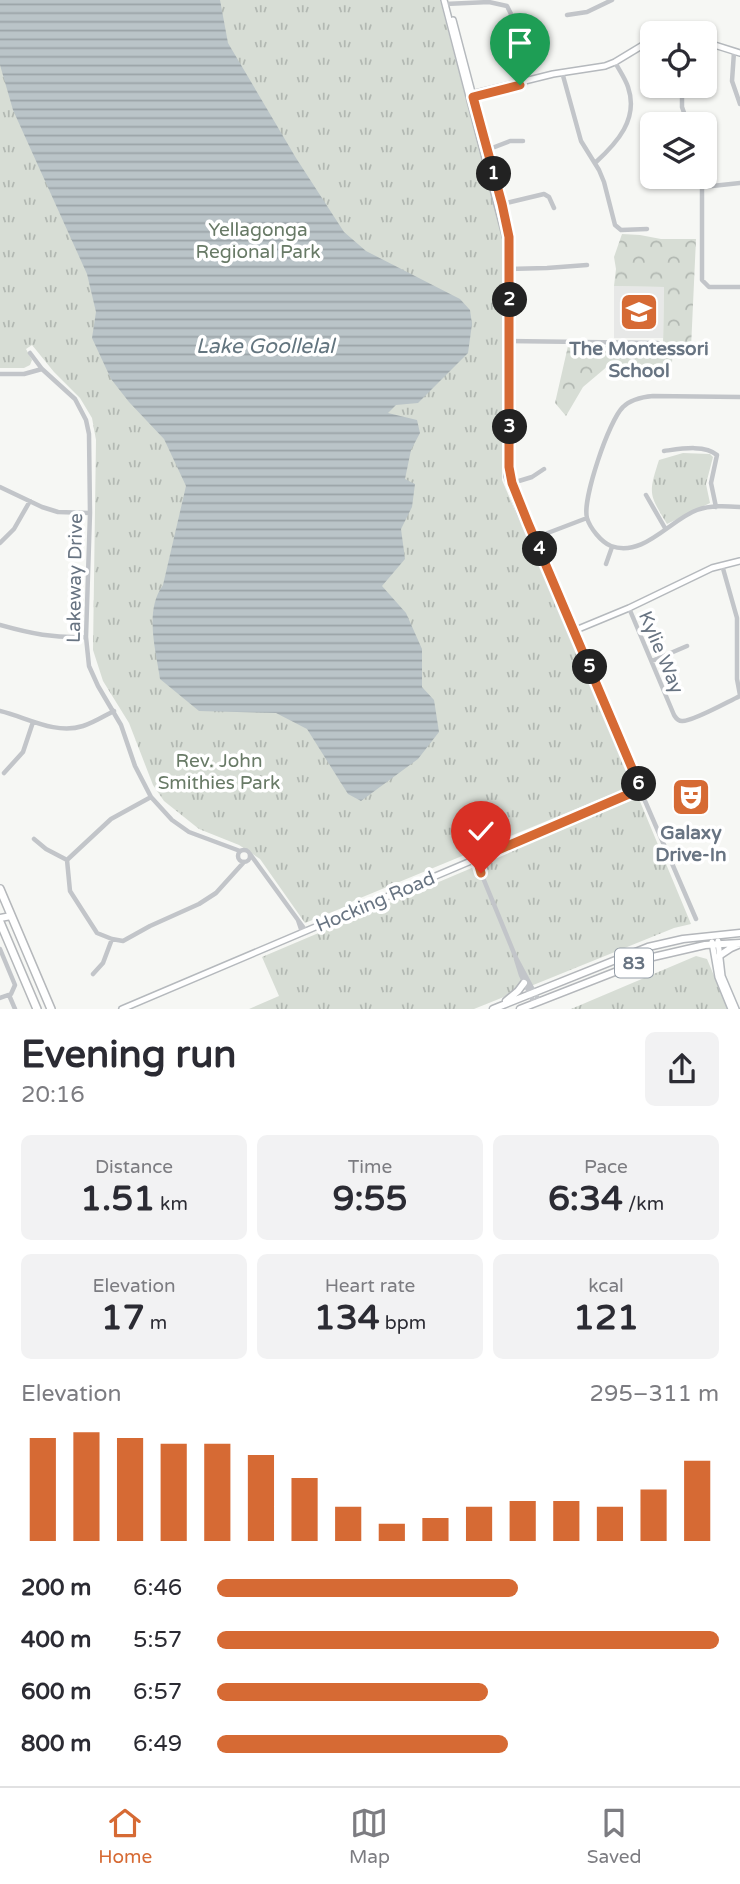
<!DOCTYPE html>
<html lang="en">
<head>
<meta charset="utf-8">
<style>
  :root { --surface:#fff; --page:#f2f2f3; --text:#2b2b33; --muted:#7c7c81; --line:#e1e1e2; --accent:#d66a34 }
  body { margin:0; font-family:"Varela Round",sans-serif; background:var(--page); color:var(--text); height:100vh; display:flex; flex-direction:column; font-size:26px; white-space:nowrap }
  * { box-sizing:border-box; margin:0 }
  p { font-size:23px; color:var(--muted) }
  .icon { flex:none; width:38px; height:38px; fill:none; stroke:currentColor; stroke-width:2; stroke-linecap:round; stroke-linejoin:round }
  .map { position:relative; height:1009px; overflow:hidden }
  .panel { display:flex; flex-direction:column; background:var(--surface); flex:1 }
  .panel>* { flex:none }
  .controls { position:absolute; left:640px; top:21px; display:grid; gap:14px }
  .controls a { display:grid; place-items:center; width:77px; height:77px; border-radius:10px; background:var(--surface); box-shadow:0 2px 5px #0004; font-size:35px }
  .pin { position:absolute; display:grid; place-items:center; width:60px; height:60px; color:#fff; margin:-72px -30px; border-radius:50% 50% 50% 0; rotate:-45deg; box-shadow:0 0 7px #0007 }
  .pin .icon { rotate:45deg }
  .km { position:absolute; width:35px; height:35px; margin:-18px; border-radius:50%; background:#222; color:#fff; font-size:19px; line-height:35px; text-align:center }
  .round { display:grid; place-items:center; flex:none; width:74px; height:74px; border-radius:10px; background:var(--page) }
  .head { display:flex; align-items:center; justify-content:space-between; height:119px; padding:0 21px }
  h1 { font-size:38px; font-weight:700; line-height:52px }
  .metrics { display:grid; grid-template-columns:repeat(3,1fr); gap:10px; height:119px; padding:7px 21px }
  .metrics div { display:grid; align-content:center; border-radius:10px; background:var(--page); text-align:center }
  .metrics b { font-size:35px; font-weight:700 }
  .metrics small { font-size:19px; font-weight:400 }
  .metrics p { font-size:19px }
  .chart { height:196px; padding:14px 21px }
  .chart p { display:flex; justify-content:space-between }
  .chart svg { width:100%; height:126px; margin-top:7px; stroke:var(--accent); stroke-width:6 }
  ul { padding:0 21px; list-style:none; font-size:23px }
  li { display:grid; grid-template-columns:112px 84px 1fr; align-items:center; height:52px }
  li i { height:18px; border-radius:9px; background:var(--accent) }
  .dock { display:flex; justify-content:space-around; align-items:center; height:98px; border-top:2px solid var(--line); background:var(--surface); font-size:19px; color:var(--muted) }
  .dock a { display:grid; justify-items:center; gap:4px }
  .dock .current { color:var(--accent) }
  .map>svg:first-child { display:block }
  .built { fill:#e7e8e7 }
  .forest { fill:url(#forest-crowns) }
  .park { fill:url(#park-tufts) }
  .water { fill:url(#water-rules) }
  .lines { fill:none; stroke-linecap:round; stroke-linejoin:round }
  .secondary-casing { stroke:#b5b9bd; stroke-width:8 }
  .primary-casing { stroke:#b4b7bb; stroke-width:9 }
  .highway-casing { stroke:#b5b8bb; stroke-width:10 }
  .street { stroke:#c2c5c9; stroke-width:4.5 }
  .secondary { stroke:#fff; stroke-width:5 }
  .primary { stroke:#fff; stroke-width:6 }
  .highway { stroke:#fff; stroke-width:7 }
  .route-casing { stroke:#fff; stroke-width:14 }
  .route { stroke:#d66a34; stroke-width:9 }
  .labels { text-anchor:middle; stroke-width:7; stroke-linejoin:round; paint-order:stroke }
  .shield { fill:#fff; stroke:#959ea8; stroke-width:2 }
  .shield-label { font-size:18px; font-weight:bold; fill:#687482 }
  .park-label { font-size:19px; fill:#687a66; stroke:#fff }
  .poi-label { font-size:19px; font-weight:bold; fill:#687482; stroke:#fff }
  .street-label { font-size:19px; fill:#687482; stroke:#fff }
  .water-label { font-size:21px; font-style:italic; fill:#63757f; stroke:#fff }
</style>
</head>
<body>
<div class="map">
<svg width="740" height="1009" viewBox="0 0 740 1009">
  <defs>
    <pattern id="forest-crowns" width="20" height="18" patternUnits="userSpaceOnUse" patternTransform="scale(1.75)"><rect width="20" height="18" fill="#d7ddd5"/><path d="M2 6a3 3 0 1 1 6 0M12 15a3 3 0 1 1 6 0" fill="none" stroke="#b2b8b2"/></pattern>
    <pattern id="park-tufts" width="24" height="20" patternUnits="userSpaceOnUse" patternTransform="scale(1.75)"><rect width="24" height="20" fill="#d7ddd5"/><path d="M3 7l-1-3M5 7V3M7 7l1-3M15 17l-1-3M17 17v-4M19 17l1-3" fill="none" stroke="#b2b8b2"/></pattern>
    <pattern id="water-rules" width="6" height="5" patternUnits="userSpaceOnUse" patternTransform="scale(1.75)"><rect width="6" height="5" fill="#bac4c8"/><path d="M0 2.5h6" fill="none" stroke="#9ba4a8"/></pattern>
  </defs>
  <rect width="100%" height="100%" fill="#f6f7f4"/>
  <path class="built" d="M614 286 664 287 663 338H614Z"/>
  <path class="forest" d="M622 234 640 235 661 239H696L691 348 673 350 671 375 609 365 583 387 566 416 555 403 568 346H663L664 287 614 286 616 269 614 257Z"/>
  <path class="park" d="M0 0H440L502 236V480L632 786 353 901 347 906 305 923 260 859 239 845 199 829 164 801 153 785 129 723 103 681 93 650 96 440 92 418 80 398 54 372 32 345 26 349 32 360 30 365 24 368H0Z
    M683 453 710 454 713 457 706 484 710 503 667 524C649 494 648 494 659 460Z
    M634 799H639L691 924 674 928 474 1009H249L279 996 262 957Z
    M696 956 707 959 728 1009H571Z"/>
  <path class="water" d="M0 0H220L228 43 296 158 344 232 366 251 460 299 470 310 472 324 468 353 418 403 396 405 388 413 417 420 420 433 411 450 405 479 415 484 412 507 401 529 405 559 382 586 406 613 422 649V687L434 700 439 732 418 759 361 801 348 794 307 729 276 713 199 711 160 679C156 650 144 611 163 585L186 486 164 439 129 402 111 379 92 338 96 312 87 274 13 110 0 65Z"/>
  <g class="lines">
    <g class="secondary-casing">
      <path id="secondary" d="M444 0 506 239 507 476 520 512 639 792 642 794
        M453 20 507 226 510 265
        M705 42 740 53
        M472 94 553 74 605 66 615 62 653 39
        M509 468 510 331
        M528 523 545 562
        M571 632 629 608 712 568 740 561
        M594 678 634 772
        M718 941 722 976 736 1009
        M712 942 718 977 731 1009
        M122 1009 629 794 642 790"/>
    </g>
    <g class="primary-casing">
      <path id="primary" d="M0 918 11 916
        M719 956 731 948 738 945
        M506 1001 518 991 524 983
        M493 1009 648 947 683 939 740 933
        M520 1009 653 957 705 945 740 943"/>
    </g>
    <g class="highway-casing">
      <path id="highway" d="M0 889 51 1009
        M0 922 37 1009"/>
    </g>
    <path class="street" d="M445 4 489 2 507 6 511 14 512 28
      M567 15 587 12 612 0
      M734 52 732 81 740 104
      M562 72 581 141 599 170 604 182 615 225 621 230 647 229
      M682 86V107L688 124
      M487 150 510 141H523
      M595 163C617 143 639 119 628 87 625 78 619 70 615 62
      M702 177V280L709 287H740
      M656 178 657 177
      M703 187 740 183
      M498 205 544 194 549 197 554 208
      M506 269 547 268 587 265
      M508 341 658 343
      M30 353 42 369 75 399 86 420 89 434 90 513 86 637 89 666 98 686 121 725 135 766 151 797 172 820 189 832 240 851
      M0 374H24L42 369
      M740 397 653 396C642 397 631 399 623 407 609 420 582 500 587 518 590 528 601 542 611 546 643 558 670 520 697 510 711 505 726 506 740 507
      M664 451C679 449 705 444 717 455L711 483 716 507
      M509 484 532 477 544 469
      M0 487 42 507 58 512 90 513
      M646 495 665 528
      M532 539 587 518
      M0 543 14 529 30 501
      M606 564 612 547
      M722 565 737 618V679L740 695
      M629 608 674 715C676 718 677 721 682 721 692 722 729 701 740 696
      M0 625C32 634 53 638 86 637
      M652 661 687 646
      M0 711C26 717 55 735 83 726 93 723 104 716 114 711
      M4 773 23 752 33 722
      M642 794 696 919
      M151 797 111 819 67 860 70 891 97 933 112 939 123 941 150 926 199 904 216 893 244 862
      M34 839 46 849 67 860
      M238 856a6 6 0 1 1 12 0a6 6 0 1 1-12 0Z
      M250 854 306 931
      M477 859 481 873
      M473 860 481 873 516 958 539 1001
      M298 920 302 932
      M0 949 15 985 11 994 0 998
      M516 959 521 975 534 1003
      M93 974 103 963 112 939
      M9 995 15 1009"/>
    <use href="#secondary" class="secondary"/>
    <use href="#primary" class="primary"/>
    <use href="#highway" class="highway"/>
  </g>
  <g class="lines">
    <g class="route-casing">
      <path id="route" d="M481 873 477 859 629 794 640 787 528 523 512 483 509 467V237L502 204 473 97 520 85"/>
    </g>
    <use href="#route" class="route"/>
  </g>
  <defs>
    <g id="school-square" transform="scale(2.0125)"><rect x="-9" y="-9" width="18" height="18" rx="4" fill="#d66a34" stroke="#fff"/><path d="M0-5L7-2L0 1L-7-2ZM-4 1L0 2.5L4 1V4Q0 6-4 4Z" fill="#fff"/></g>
    <g id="theatre-square" transform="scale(2.0125)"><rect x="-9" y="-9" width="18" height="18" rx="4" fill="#d66a34" stroke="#fff"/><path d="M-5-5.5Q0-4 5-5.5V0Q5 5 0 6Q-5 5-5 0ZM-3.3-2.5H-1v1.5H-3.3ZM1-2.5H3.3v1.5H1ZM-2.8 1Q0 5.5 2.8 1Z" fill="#fff"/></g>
  </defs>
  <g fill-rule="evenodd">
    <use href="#school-square" x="639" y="312"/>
    <use href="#theatre-square" x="691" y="797"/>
  </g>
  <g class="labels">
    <rect class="shield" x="615" y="948.5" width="38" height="29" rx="5"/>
    <g class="shield-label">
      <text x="634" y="969">83</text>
    </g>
    <g class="park-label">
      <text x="258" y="236">Yellagonga<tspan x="258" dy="22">Regional Park</tspan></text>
      <text x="219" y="767">Rev. John<tspan x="219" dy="22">Smithies Park</tspan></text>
    </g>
    <g class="poi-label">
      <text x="639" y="355">The Montessori<tspan x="639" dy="22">School</tspan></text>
      <text x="691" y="839">Galaxy<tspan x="691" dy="22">Drive-In</tspan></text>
    </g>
    <g class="street-label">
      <text transform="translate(74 578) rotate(-89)" y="7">Lakeway Drive</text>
      <text transform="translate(662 652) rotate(67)" y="7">Kylie Way</text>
      <text transform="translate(375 901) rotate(-23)" y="7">Hocking Road</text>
    </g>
    <g class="water-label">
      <text x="265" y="353">Lake Goollelal</text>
    </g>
  </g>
</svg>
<div class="controls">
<a><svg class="icon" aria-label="locate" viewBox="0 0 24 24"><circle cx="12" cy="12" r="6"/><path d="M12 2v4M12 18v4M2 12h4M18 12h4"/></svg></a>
<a><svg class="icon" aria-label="layers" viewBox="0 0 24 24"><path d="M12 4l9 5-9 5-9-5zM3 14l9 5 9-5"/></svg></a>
</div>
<div class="pin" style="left:520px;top:85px;background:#1e9e55"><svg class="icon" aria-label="arrive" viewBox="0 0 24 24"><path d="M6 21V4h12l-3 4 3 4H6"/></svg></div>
<div class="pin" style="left:481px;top:873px;background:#d93025"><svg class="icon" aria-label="check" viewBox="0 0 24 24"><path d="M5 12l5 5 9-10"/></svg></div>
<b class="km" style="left:494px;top:174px">1</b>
<b class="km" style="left:510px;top:300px">2</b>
<b class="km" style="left:510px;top:427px">3</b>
<b class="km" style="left:540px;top:549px">4</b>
<b class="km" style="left:590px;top:667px">5</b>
<b class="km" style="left:639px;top:784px">6</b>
</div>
<section class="panel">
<div class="head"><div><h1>Evening run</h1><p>20:16</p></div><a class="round"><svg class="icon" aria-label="share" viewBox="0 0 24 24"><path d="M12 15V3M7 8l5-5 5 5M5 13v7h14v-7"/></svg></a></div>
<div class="metrics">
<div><p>Distance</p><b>1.51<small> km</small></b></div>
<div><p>Time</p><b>9:55</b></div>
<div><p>Pace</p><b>6:34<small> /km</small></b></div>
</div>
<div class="metrics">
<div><p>Elevation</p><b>17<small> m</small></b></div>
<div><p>Heart rate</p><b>134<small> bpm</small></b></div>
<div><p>kcal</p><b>121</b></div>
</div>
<div class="chart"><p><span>Elevation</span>295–311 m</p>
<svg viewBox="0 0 160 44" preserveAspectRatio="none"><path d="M5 44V8M15 44V6M25 44V8M35 44V10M45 44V10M55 44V14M65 44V22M75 44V32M85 44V38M95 44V36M105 44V32M115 44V30M125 44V30M135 44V32M145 44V26M155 44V16"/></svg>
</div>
<ul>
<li><b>200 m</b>6:46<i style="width:60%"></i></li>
<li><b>400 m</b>5:57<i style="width:100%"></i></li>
<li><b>600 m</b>6:57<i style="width:54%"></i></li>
<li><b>800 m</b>6:49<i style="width:58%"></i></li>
</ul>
</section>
<nav class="dock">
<a class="current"><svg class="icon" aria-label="home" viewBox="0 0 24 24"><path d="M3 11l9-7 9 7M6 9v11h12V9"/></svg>Home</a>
<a><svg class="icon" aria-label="map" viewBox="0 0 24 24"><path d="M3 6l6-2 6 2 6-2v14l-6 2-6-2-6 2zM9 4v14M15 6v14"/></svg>Map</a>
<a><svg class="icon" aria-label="saved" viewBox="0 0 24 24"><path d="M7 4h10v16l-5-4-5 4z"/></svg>Saved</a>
</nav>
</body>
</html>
